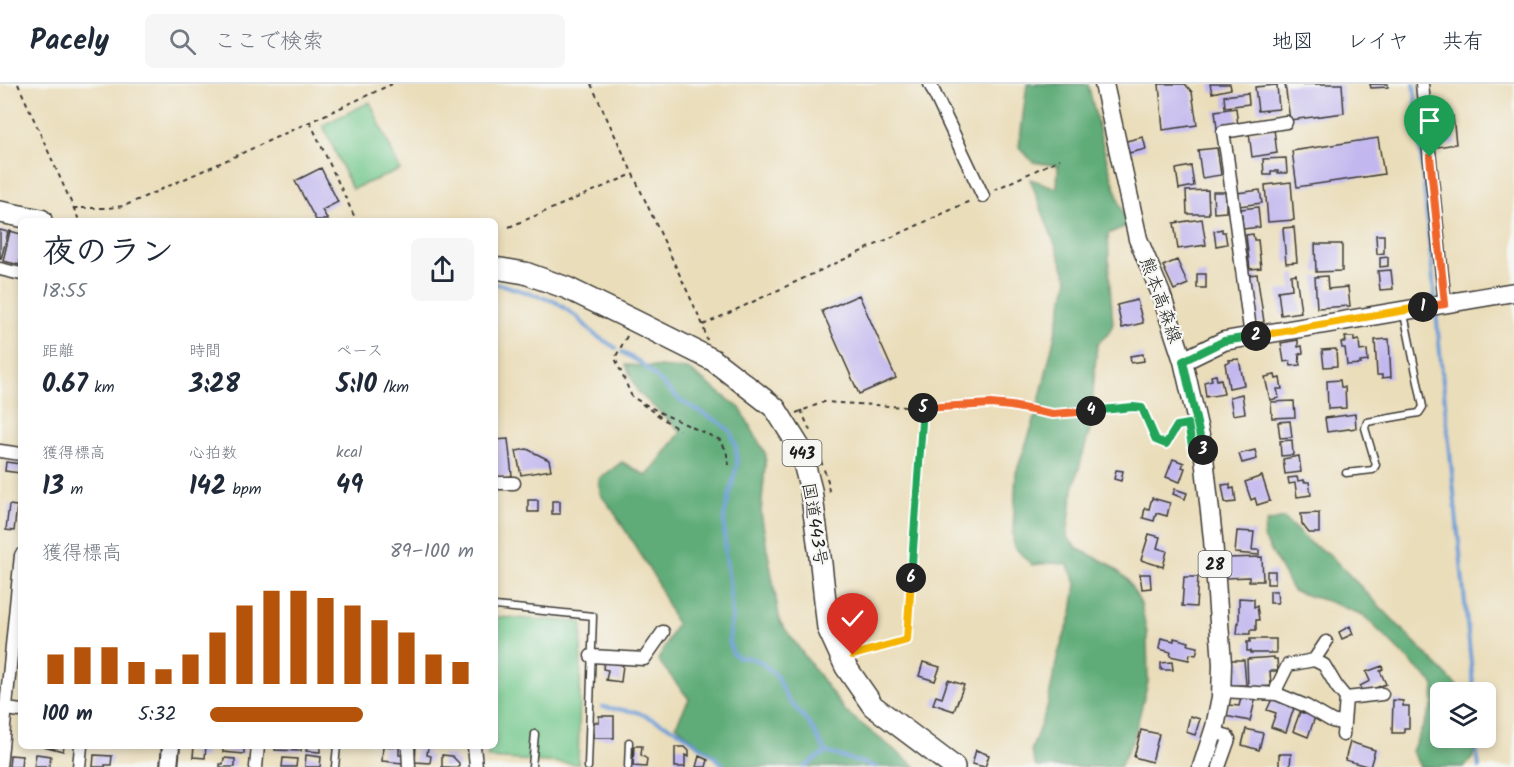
<!DOCTYPE html>
<html lang="ja">
<head>
<meta charset="utf-8">
<style>
  :root { --surface:#fff; --page:#f6f6f7; --text:#1f2937; --muted:#747a83; --line:#e0e1e3; --accent:#b45309 }
  body { margin:0; font-family:Kalam,"Klee One",sans-serif; background:var(--page); color:var(--text); height:100vh; display:flex; flex-direction:column; font-size:22px; white-space:nowrap }
  * { box-sizing:border-box; margin:0 }
  p { font-size:20px; color:var(--muted) }
  .icon { flex:none; width:33px; height:33px; fill:none; stroke:currentColor; stroke-width:2; stroke-linecap:round; stroke-linejoin:round }
  .map { position:relative; flex:1; overflow:hidden }
  .drawer { position:absolute; left:18px; top:134px; width:480px; height:531px; display:flex; flex-direction:column; background:var(--surface); border-radius:9px; box-shadow:0 3px 9px #0003 }
  .drawer>* { flex:none }
  .tools { position:absolute; left:1430px; top:598px; display:grid; gap:12px }
  .tools a { display:grid; place-items:center; width:66px; height:66px; border-radius:9px; background:var(--surface); box-shadow:0 3px 9px #0003; font-size:30px }
  .pin { position:absolute; display:grid; place-items:center; width:51px; height:51px; color:#fff; margin:-62px -26px; border-radius:50% 50% 50% 0; rotate:-45deg; box-shadow:0 0 6px #0007 }
  .pin .icon { rotate:45deg }
  .km { position:absolute; width:30px; height:30px; margin:-15px; border-radius:50%; background:#222; color:#fff; font-size:16px; line-height:30px; text-align:center }
  .round { display:grid; place-items:center; flex:none; width:63px; height:63px; border-radius:9px; background:var(--page) }
  .summary { display:flex; align-items:center; justify-content:space-between; height:102px; padding:0 24px }
  h1 { font-size:33px; font-weight:800; line-height:45px }
  .figures { display:grid; grid-template-columns:repeat(3,1fr); gap:9px; height:102px; padding:6px 24px }
  .figures div { display:grid; align-content:center }
  .figures b { font-size:26px; font-weight:800 }
  .figures small { font-size:16px; font-weight:400 }
  .figures p { font-size:16px }
  .chart { height:168px; padding:12px 24px }
  .chart p { display:flex; justify-content:space-between }
  .chart svg { width:100%; height:108px; margin-top:6px; stroke:var(--accent); stroke-width:6 }
  ul { padding:0 24px; list-style:none; font-size:20px }
  li { display:grid; grid-template-columns:96px 72px 1fr; align-items:center; height:45px }
  li i { height:15px; border-radius:8px; background:var(--accent) }
  header { display:flex; align-items:center; gap:36px; box-sizing:border-box; height:84px; padding:0 30px; background:var(--surface); border-bottom:2px solid var(--line) }
  header strong { font-size:28px }
  nav { display:flex; gap:33px; margin-inline-start:auto; font-size:21px }
  .search { width:420px; height:54px; background:var(--page); display:flex; align-items:center; gap:15px; box-sizing:border-box; padding:0 21px; border-radius:9px; color:var(--muted); font-size:22px }
  .map>svg:first-child { display:block }
  .green { fill:#73c88c; stroke:#487254; stroke-width:1.5 }
  .forest { fill:#5eac78; stroke:#3d644a; stroke-width:1.5 }
  .lines { fill:none; stroke-linecap:round; stroke-linejoin:round }
  .stream { stroke:#6b9cd5; stroke-width:4 }
  .building { fill:#c2b8ef }
  .lane-casing { stroke:#3b3934; stroke-width:9 }
  .street-casing { stroke:#3b3934; stroke-width:15 }
  .secondary-casing { stroke:#3b3934; stroke-width:20 }
  .primary-casing { stroke:#3b3934; stroke-width:21 }
  .highway-casing { stroke:#3b3934; stroke-width:24 }
  .path { stroke:#3b3934; stroke-width:2; stroke-dasharray:4.5 4.5; stroke-linecap:butt }
  .lane { stroke:#fff; stroke-width:6 }
  .street { stroke:#fff; stroke-width:12 }
  .secondary { stroke:#fff; stroke-width:16 }
  .primary { stroke:#fff; stroke-width:18 }
  .highway { stroke:#fff; stroke-width:21 }
  .split-1-casing { stroke:#fff; stroke-width:12 }
  .split-2-casing { stroke:#fff; stroke-width:12 }
  .split-3-casing { stroke:#fff; stroke-width:12 }
  .split-4-casing { stroke:#fff; stroke-width:12 }
  .split-5-casing { stroke:#fff; stroke-width:12 }
  .split-6-casing { stroke:#fff; stroke-width:12 }
  .split-7-casing { stroke:#fff; stroke-width:12 }
  .split-1 { stroke:#f0652b; stroke-width:8 }
  .split-2 { stroke:#f5b400; stroke-width:8 }
  .split-3 { stroke:#22a559; stroke-width:8 }
  .split-4 { stroke:#22a559; stroke-width:8 }
  .split-5 { stroke:#f0652b; stroke-width:8 }
  .split-6 { stroke:#22a559; stroke-width:8 }
  .split-7 { stroke:#f5b400; stroke-width:8 }
  .labels { text-anchor:middle; stroke-width:4.5; stroke-linejoin:round; paint-order:stroke }
  .shield { fill:#f6f6f2; stroke:#5d5d5c; stroke-width:1.5 }
  .shield-label { font-size:16px; font-weight:bold; fill:#1c1c1c }
  .street-label { font-size:18px; fill:#1c1c1c; stroke:#f6f6f2 }
</style>
</head>
<body>
<header>
<strong>Pacely</strong>
<div class="search"><svg class="icon" aria-label="search" viewBox="0 0 24 24"><circle cx="10" cy="10" r="6"/><path d="M15 15l6 6"/></svg>ここで検索</div>
<nav><a>地図</a><a>レイヤ</a><a>共有</a></nav>
</header>
<div class="map">
<svg width="1514" height="683" viewBox="0 0 1514 683">
  <rect width="100%" height="100%" fill="#f6f6f2"/>
  <filter id="ink" filterUnits="userSpaceOnUse"><feTurbulence type="fractalNoise" baseFrequency=".0167" numOctaves="2"/><feDisplacementMap in="SourceGraphic" scale="12" xChannelSelector="R" yChannelSelector="G"/><feConvolveMatrix kernelMatrix="1 2 1 2 8 2 1 2 1" color-interpolation-filters="sRGB"/></filter>
  <filter id="wash" filterUnits="userSpaceOnUse"><feTurbulence type="fractalNoise" baseFrequency=".008" numOctaves="4" result="noise"/><feDisplacementMap in="SourceGraphic" scale="24" xChannelSelector="R" yChannelSelector="G"/><feGaussianBlur stdDeviation="1.35" result="paint"/><feColorMatrix in="noise" values="0 0 0 0 0 0 0 0 0 0 0 0 0 0 0 0 0 1.4 0 .05"/><feComposite in="paint" operator="in"/></filter>
  <g filter="url(#wash)">
    <rect width="100%" height="100%" fill="#eaddba"/>
    <path class="green" d="M370 18 400 86 352 105 323 41Z
      M495 533 582 538 578 680 488 674 487 662H495Z"/>
    <path class="forest" d="M1027 0H1088L1103 62 1121 124 1127 137 1124 143 1108 150 1110 202 1113 240 1108 250 1097 260 1090 345 1073 405 1067 453 1078 465 1109 480 1127 495 1141 520 1147 549 1148 598 1134 653 1120 683H1036L1031 667 1047 623 1058 570 1072 529 1076 499 1067 480 1050 479 1032 481 1014 463 1013 450 1016 389 1036 331 1068 195 1030 95 1057 104 1058 82 1033 78 1019 63Z
      M626 281 688 285 740 324 766 371 761 429 780 538 845 627 916 683H726L676 641 689 615 658 576 676 540 655 494 614 428 600 410 599 395 622 378 647 392 681 348 638 308Z
      M1284 434 1311 460 1328 469 1462 607 1463 609H1440V654H1478L1472 676 1463 683H1420L1412 667 1433 620 1434 601 1363 531 1330 518 1293 507 1263 452 1267 438Z"/>
    <g class="lines">
      <path class="stream" d="M1414 0 1435 217
        M495 200 503 201 554 217 576 232 595 251 616 264
        M1436 228 1474 609
        M622 268 641 279 682 318 719 338 731 348 736 363 737 381 724 433 725 469 729 495 732 534 729 557 733 570 739 573 750 574 761 578 777 593 787 614 809 639 826 668 876 683
        M603 623 637 628 679 647 715 673 725 683
        M1475 654 1479 683
        M804 683 826 668"/>
    </g>
    <g id="blocks">
      <path class="building" d="M1159 0H1185L1192 8 1197 41 1163 46Z
        M1210 0H1230L1231 5 1212 9Z
        M1285 0H1342L1344 29 1290 36Z
        M1370 0H1388V3L1371 4Z
        M1277 1 1279 25 1258 27 1255 3Z
        M1248 9 1249 20 1225 23 1224 12Z
        M1236 24 1238 42 1217 45 1215 27Z
        M1453 32 1456 60 1438 63 1435 35Z
        M1274 45 1277 69 1252 73 1249 49Z
        M1143 53 1146 65 1129 69 1126 57Z
        M1378 54 1384 90 1297 103 1292 67Z
        M1217 64 1221 91 1202 94 1198 66Z
        M1286 74 1287 89H1278V87H1271V91H1264L1263 75Z
        M1191 82 1194 102 1179 105 1176 85Z
        M321 84 338 118 322 126 328 136H316L295 97Z
        M1291 98 1294 136 1268 138 1265 101Z
        M1208 106 1209 130H1187L1186 107Z
        M1260 106 1262 119 1239 122 1237 109Z
        M1213 108H1226V128L1214 129Z
        M1258 123 1260 143 1243 145 1241 125Z
        M1202 135 1206 161 1178 165 1174 139Z
        M1294 143 1297 178 1286 179 1283 144Z
        M1222 145V148H1225L1227 160 1216 162 1214 147Z
        M0 146 8 148 1 175H0Z
        M10 147 21 150 20 181 3 177Z
        M1253 150 1254 156H1258L1261 184 1250 185 1246 151Z
        M1376 151H1384V169L1377 170Z
        M1315 160H1342V187L1316 188Z
        M1388 173V182L1380 183V174Z
        M1177 176 1188 200 1174 206 1163 182Z
        M1391 186 1393 205 1380 206 1378 187Z
        M1197 190H1206V204H1197Z
        M1257 190 1264 238 1254 240 1248 191Z
        M1296 190 1301 228 1281 231 1278 207 1292 205 1291 191Z
        M1327 192 1328 205 1348 203 1350 222 1317 224 1315 193Z
        M859 211 896 294 859 310 822 227Z
        M1137 216 1143 239 1122 244 1117 221Z
        M1345 253H1354V257L1359 256 1360 267 1367 266 1368 277 1360 278 1361 280 1347 281 1345 264H1342L1341 258H1346Z
        M1389 255 1391 293 1382 294V291H1377L1375 256Z
        M1298 256V263L1302 262 1303 269 1299 270 1300 281 1291 282 1290 277 1284 278 1281 259Z
        M1336 265 1337 282 1324 283 1322 266Z
        M1143 270 1144 277 1131 279 1130 272Z
        M1239 275 1244 301 1229 304 1225 279 1230 278 1229 276Z
        M1216 291 1217 296 1221 295 1224 310 1206 313 1204 298 1212 296 1211 292Z
        M1275 291 1276 295 1280 294 1282 305H1277L1279 314 1270 316 1265 293Z
        M1340 296 1341 303H1345L1346 324 1328 325 1327 297Z
        M1242 310 1245 329 1233 331 1230 313Z
        M1294 317 1295 333 1272 334 1271 318Z
        M1355 330 1356 344 1327 348 1325 334Z
        M1290 337 1292 353 1280 354 1278 338Z
        M508 355 512 392 497 394 495 356Z
        M1292 356 1293 371 1281 372 1280 357Z
        M527 365 549 376 551 386 521 391 516 367Z
        M1255 366 1257 375 1242 379 1239 370Z
        M1299 372 1301 388 1285 390 1283 375Z
        M1173 375 1184 379 1182 383 1185 384 1180 398 1166 393Z
        M6 378 21 380 20 389 5 387Z
        M1116 386 1123 387 1121 397 1114 395Z
        M1262 392 1270 417 1257 421 1255 414 1251 416 1245 398Z
        M1297 393 1298 397 1304 396V398H1309L1311 411 1297 413 1295 399 1289 400 1288 394Z
        M1230 400V405L1234 404 1236 418 1227 419 1225 418 1222 401Z
        M1175 405 1187 409 1185 415 1173 410Z
        M1152 414 1170 419 1167 432 1156 429 1154 437 1143 434 1145 424 1149 425Z
        M528 416H538V428H528Z
        M552 417H560V430H552Z
        M9 421 17 422 14 447 6 446Z
        M1319 429V449H1309L1302 440 1301 430Z
        M1237 447 1254 448 1252 466H1259V471L1235 469Z
        M1149 450 1160 453 1157 464 1167 467 1163 483 1141 476Z
        M1262 473 1263 497H1249V493L1227 494 1226 474Z
        M1267 487H1275V500H1267Z
        M1140 490H1150L1151 504 1142 505Z
        M1184 493H1198L1196 523 1182 522Z
        M1270 507H1277L1278 519H1270Z
        M1239 514 1254 515V523L1257 522 1259 536H1256V546H1250V550H1237L1238 539H1239Z
        M1350 542 1353 550 1342 555 1339 548Z
        M1161 554 1174 557V554L1189 558 1188 561 1198 563 1196 571 1190 570 1189 576 1170 572 1171 568 1159 565Z
        M1250 555H1276V569H1250V567H1247V558H1250Z
        M1274 573V575H1277L1278 587H1270L1271 602 1248 604 1247 575Z
        M1227 576H1244L1246 601 1227 602Z
        M604 578 623 581 621 598 606 596 608 586 603 585Z
        M923 578 940 583 935 597 919 592Z
        M1172 578 1173 586H1161V579Z
        M1382 582 1383 585 1380 587 1386 600 1370 606 1361 607 1360 602 1370 597 1366 588Z
        M948 596 964 601 954 627 933 620 936 612 942 614Z
        M1242 610 1256 613 1250 637 1225 632 1228 621 1239 622Z
        M1272 615 1294 624 1286 648 1271 643 1276 629 1267 626Z
        M1393 616 1403 617V622H1409V644H1404V649H1392Z
        M1300 628 1315 633 1308 653 1293 647Z
        M599 632H614V654H594V638H599Z
        M1190 632 1200 635 1195 651 1186 648Z
        M1246 645 1263 649 1259 666 1242 661Z
        M1141 646 1159 650 1152 678 1134 673Z
        M1350 658 1375 666 1370 683 1345 676Z
        M43 662H64L63 667Z
        M194 662H206L205 674 193 673Z
        M223 662H244V670L223 668Z
        M276 662H301V667L275 666Z
        M307 662H320V668L306 667Z
        M383 662 399 663V671L404 672 403 679 382 677Z
        M416 662H428L427 671 431 672 430 679 415 678Z
        M634 662H642L641 671 647 675 646 683 633 682Z
        M675 663H685L689 667V673L685 671V683H675Z
        M976 666 989 671 985 683 972 680Z
        M36 670 51 672 49 683H34Z
        M1279 670H1291L1290 683H1279Z
        M10 671 22 672 21 683H9Z
        M94 671 112 672 111 681H105V683H93Z
        M306 671 321 673 320 683H305Z
        M442 671 452 672 459 679V683H442Z
        M699 672 708 676 706 683H696Z
        M224 674 235 675V683H220V680H223Z
        M283 674 297 675 296 683H282Z"/>
    </g>
  </g>
  <g filter="url(#ink)">
    <use href="#blocks" fill-opacity="0" stroke="#3b3934" stroke-width="1.5"/>
    <g class="lines">
      <g class="lane-casing">
        <path id="lane" d="M1346 389 1373 386 1376 381 1365 344 1367 338 1419 329 1423 323 1404 230
          M495 522 593 532 588 683
          M335 683 337 662
          M532 683 535 650
          M628 683 629 658"/>
      </g>
      <g class="street-casing">
        <path id="street" d="M930 0 983 112
          M1422 0 1445 220
          M0 185 21 190
          M1251 253 1227 72 1223 48 1286 38
          M0 367 21 370
          M495 399H514
          M591 572 644 575 663 548
          M1314 576 1324 581 1337 603 1346 614 1343 651
          M1221 607 1277 610 1306 622 1332 637 1344 640
          M1277 610V603L1288 581 1314 576 1326 558
          M1346 614 1382 610
          M0 624 21 627
          M1214 648 1227 652 1229 655 1219 683
          M408 662 409 683
          M474 662 476 683
          M0 683 21 471
          M79 683 81 662
          M256 683 258 662"/>
      </g>
      <g class="secondary-casing">
        <path id="secondary" d="M169 683 171 662"/>
      </g>
      <g class="primary-casing">
        <path id="primary" d="M1104 0 1138 155 1161 210 1183 277 1203 364 1213 455 1222 580 1221 613 1215 643 1202 683
          M1183 277 1224 257 1514 208"/>
      </g>
      <g class="highway-casing">
        <path id="highway" d="M0 128 41 136
          M495 184 525 189 567 204 635 237 713 276 775 324 800 364 811 406 821 480 828 544 846 583 873 622 954 683"/>
      </g>
      <path class="path" d="M18 0 79 136
        M591 0 703 241 707 256
        M310 38 356 136
        M994 106 1060 75
        M73 124H108L124 122 238 71 392 0
        M509 143 633 90
        M703 241 972 116
        M627 252 615 274 632 313 661 329 720 356 726 366 729 381
        M642 320 679 346
        M801 326 811 349
        M796 329 824 318 923 324 991 320 1011 322 1053 330 1133 323 1142 324 1156 356 1166 360 1177 342 1183 341
        M821 377 828 397 829 409
        M856 570 907 556 923 324"/>
      <use href="#lane" class="lane"/>
      <use href="#street" class="street"/>
      <use href="#secondary" class="secondary"/>
      <use href="#primary" class="primary"/>
      <use href="#highway" class="highway"/>
    </g>
  </g>
  <g class="lines" filter="url(#ink)">
    <g class="split-1-casing">
      <path id="split-1" d="M1423 223 1445 220 1430 73"/>
    </g>
    <g class="split-2-casing">
      <path id="split-2" d="M1256 252 1423 223"/>
    </g>
    <g class="split-3-casing">
      <path id="split-3" d="M1203 366 1183 277 1224 257 1256 252"/>
    </g>
    <g class="split-4-casing">
      <path id="split-4" d="M1091 327 1133 323 1142 324 1156 356 1166 360 1177 342 1188 340 1193 367 1203 369V366"/>
    </g>
    <g class="split-5-casing">
      <path id="split-5" d="M923 324 991 320 1011 322 1053 330 1091 327"/>
    </g>
    <g class="split-6-casing">
      <path id="split-6" d="M911 494 923 324"/>
    </g>
    <g class="split-7-casing">
      <path id="split-7" d="M853 571 907 556 911 494"/>
    </g>
    <use href="#split-1" class="split-1"/>
    <use href="#split-2" class="split-2"/>
    <use href="#split-3" class="split-3"/>
    <use href="#split-4" class="split-4"/>
    <use href="#split-5" class="split-5"/>
    <use href="#split-6" class="split-6"/>
    <use href="#split-7" class="split-7"/>
  </g>
  <g class="labels">
    <g class="shield">
      <rect x="782.5" y="356" width="39" height="26" rx="4.5"/>
      <rect x="1198.5" y="467" width="33" height="26" rx="4.5"/>
    </g>
    <g class="shield-label">
      <text x="802" y="375">443</text>
      <text x="1215" y="486">28</text>
    </g>
    <g class="street-label">
      <text transform="translate(1161 216) rotate(70)" y="6">熊本高森線</text>
      <text transform="translate(815 440) rotate(81)" y="6">国道443号</text>
    </g>
  </g>
</svg>
<div class="tools">
<a><svg class="icon" aria-label="layers" viewBox="0 0 24 24"><path d="M12 4l9 5-9 5-9-5zM3 14l9 5 9-5"/></svg></a>
</div>
<div class="pin" style="left:1430px;top:73px;background:#1e9e55"><svg class="icon" aria-label="arrive" viewBox="0 0 24 24"><path d="M6 21V4h12l-3 4 3 4H6"/></svg></div>
<div class="pin" style="left:853px;top:571px;background:#d93025"><svg class="icon" aria-label="check" viewBox="0 0 24 24"><path d="M5 12l5 5 9-10"/></svg></div>
<b class="km" style="left:1423px;top:223px">1</b>
<b class="km" style="left:1256px;top:252px">2</b>
<b class="km" style="left:1203px;top:366px">3</b>
<b class="km" style="left:1091px;top:327px">4</b>
<b class="km" style="left:923px;top:324px">5</b>
<b class="km" style="left:911px;top:494px">6</b>
<section class="drawer">
<div class="summary"><div><h1>夜のラン</h1><p>18:55</p></div><a class="round"><svg class="icon" aria-label="share" viewBox="0 0 24 24"><path d="M12 15V3M7 8l5-5 5 5M5 13v7h14v-7"/></svg></a></div>
<div class="figures">
<div><p>距離</p><b>0.67<small> km</small></b></div>
<div><p>時間</p><b>3:28</b></div>
<div><p>ペース</p><b>5:10<small> /km</small></b></div>
</div>
<div class="figures">
<div><p>獲得標高</p><b>13<small> m</small></b></div>
<div><p>心拍数</p><b>142<small> bpm</small></b></div>
<div><p>kcal</p><b>49</b></div>
</div>
<div class="chart"><p><span>獲得標高</span>89–100 m</p>
<svg viewBox="0 0 160 44" preserveAspectRatio="none"><path d="M5 44V32M15 44V29M25 44V29M35 44V35M45 44V38M55 44V32M65 44V23M75 44V12M85 44V6M95 44V6M105 44V9M115 44V12M125 44V18M135 44V23M145 44V32M155 44V35"/></svg>
</div>
<ul>
<li><b>100 m</b>5:32<i style="width:58%"></i></li>
</ul>
</section>
</div>
</body>
</html>
